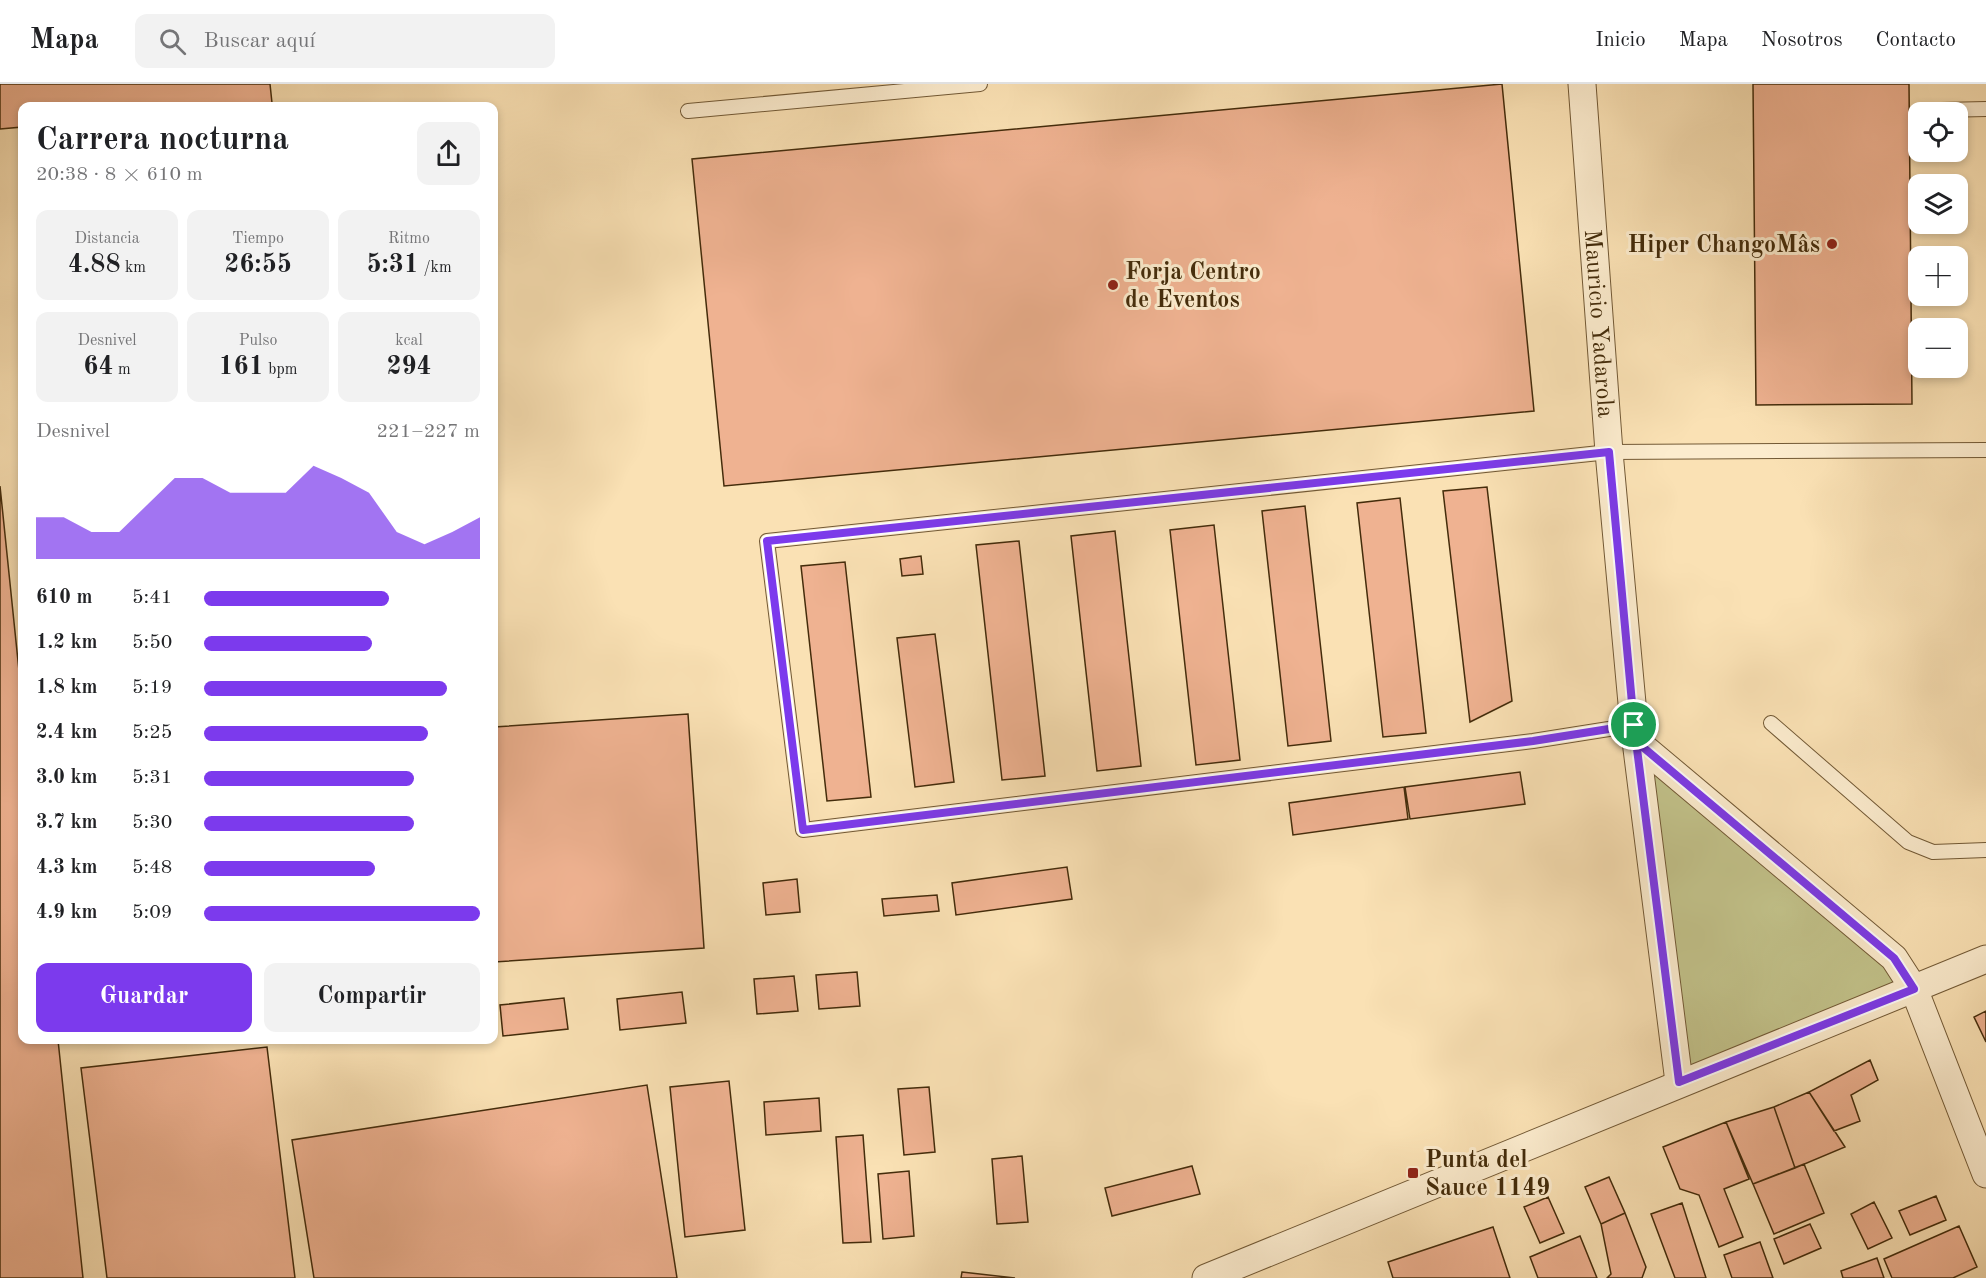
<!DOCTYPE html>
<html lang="es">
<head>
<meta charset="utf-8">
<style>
  :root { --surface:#fff; --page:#f2f2f2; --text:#202124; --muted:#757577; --line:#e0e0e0; --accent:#7c3aed }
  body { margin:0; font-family:"Old Standard TT",serif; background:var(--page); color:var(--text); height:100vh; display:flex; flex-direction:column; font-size:22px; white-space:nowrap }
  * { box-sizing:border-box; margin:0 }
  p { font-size:20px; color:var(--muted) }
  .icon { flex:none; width:33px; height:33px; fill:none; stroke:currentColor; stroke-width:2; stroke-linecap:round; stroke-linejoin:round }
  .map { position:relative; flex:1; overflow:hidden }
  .details { position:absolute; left:18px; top:18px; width:480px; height:942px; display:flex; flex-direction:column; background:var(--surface); border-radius:12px; box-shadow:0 3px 9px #0003 }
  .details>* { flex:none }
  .fabs { position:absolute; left:1908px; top:18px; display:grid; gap:12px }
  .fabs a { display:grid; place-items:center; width:60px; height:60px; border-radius:12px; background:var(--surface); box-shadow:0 3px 9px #0003; font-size:30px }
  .pin { position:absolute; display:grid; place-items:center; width:51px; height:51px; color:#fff; margin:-26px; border:3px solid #fff; border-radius:50%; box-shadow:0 2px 6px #0007 }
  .round { display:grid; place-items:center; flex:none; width:63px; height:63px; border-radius:12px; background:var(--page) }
  .head { display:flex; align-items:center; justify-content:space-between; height:102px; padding:0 18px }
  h1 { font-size:33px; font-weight:700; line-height:45px }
  .figures { display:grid; grid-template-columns:repeat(3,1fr); gap:9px; height:102px; padding:6px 18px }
  .figures div { display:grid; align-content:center; border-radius:12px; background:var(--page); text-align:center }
  .figures b { font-size:26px; font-weight:700 }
  .figures small { font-size:16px; font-weight:400 }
  .figures p { font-size:16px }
  .chart { height:168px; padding:12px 18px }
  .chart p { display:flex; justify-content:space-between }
  .chart svg { width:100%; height:108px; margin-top:6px; fill:var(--accent); opacity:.7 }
  .cta { display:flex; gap:12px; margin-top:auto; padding:12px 18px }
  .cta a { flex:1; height:69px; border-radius:12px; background:var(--accent); color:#fff; font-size:24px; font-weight:700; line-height:69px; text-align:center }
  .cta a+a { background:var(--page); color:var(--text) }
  ul { padding:0 18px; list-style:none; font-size:20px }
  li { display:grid; grid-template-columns:96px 72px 1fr; align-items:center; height:45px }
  li i { height:15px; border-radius:8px; background:var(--accent) }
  header { display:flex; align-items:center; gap:36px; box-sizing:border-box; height:84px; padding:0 30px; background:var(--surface); border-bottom:2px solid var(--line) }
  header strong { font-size:28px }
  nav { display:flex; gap:33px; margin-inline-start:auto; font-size:21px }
  .search { width:420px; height:54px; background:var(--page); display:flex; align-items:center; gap:15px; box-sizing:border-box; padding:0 21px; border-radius:12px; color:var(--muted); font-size:22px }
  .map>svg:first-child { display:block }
  .green { fill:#c2c28a; stroke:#83774a; stroke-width:1.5 }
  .building { fill:#efb291; stroke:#442c0b; stroke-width:1.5 }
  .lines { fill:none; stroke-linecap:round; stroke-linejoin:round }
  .lane-casing { stroke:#725935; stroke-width:16 }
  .street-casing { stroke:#725935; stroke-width:29 }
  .lane { stroke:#fcecce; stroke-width:14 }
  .street { stroke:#fcecce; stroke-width:27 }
  .route-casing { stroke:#fff; stroke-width:12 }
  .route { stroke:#7c3aed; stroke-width:8 }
  .poi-dot { fill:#8f2418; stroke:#fcecce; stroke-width:2 }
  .labels { text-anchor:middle; stroke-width:6; stroke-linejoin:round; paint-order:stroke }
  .poi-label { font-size:24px; font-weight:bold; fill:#442c0b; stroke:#fcecce; text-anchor:start }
  .street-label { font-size:24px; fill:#442c0b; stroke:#fcecce }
</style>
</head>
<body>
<header>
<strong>Mapa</strong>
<div class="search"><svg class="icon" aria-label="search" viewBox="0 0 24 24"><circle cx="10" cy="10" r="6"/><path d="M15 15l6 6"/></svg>Buscar aquí</div>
<nav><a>Inicio</a><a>Mapa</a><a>Nosotros</a><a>Contacto</a></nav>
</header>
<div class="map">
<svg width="1986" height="1194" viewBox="0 0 1986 1194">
  <rect width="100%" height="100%" fill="#fae1b4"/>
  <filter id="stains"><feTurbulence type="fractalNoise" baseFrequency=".00333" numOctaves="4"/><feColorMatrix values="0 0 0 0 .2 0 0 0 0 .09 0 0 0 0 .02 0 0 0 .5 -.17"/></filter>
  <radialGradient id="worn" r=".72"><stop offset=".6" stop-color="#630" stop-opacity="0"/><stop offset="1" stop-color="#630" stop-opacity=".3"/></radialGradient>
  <path class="green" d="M1638 659 1914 905 1679 998Z"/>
  <path class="building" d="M0 0H270L272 19 236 22H22V43L0 45Z
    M1502 0 1534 327 724 402 692 75Z
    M1753 0H1909L1912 320 1756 321Z
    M0 402 22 616V956H58L83 1194H0Z
    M1487 403 1512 617 1470 638 1443 407Z
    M1400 414 1426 649 1383 653 1357 419Z
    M1305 422 1331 657 1288 662 1262 427Z
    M1214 441 1240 676 1196 681 1170 446Z
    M1115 447 1141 682 1097 687 1071 452Z
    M1019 457 1045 692 1002 696 976 461Z
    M921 472 923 490 902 492 900 475Z
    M845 478 871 713 827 717 801 482Z
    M935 550 954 698 915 703 897 554Z
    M688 630 704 864 494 878V643Z
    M1520 688 1525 720 1410 735 1405 703Z
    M1404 703 1408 735 1293 751 1289 719Z
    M1067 783 1072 815 956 831 952 799Z
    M797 795 800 828 766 831 763 799Z
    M937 811 939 827 884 832 882 815Z
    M857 888 860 922 819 925 816 891Z
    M794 892 798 927 757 930 754 895Z
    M682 908 686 939 620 946 617 915Z
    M564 914 568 945 503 952 500 921Z
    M1986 927V958L1974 933Z
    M267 963 295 1194H107L81 984Z
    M1870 976 1878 996 1851 1011 1860 1037 1834 1047 1809 1008Z
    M729 997 745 1146 685 1153 670 1003Z
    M647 1001 677 1194H314L292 1056Z
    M929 1003 935 1068 904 1071 898 1005Z
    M1809 1008 1845 1063 1795 1084 1774 1023Z
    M819 1014 821 1047 766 1051 764 1018Z
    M1774 1023 1795 1084 1753 1100 1726 1038Z
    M1726 1038 1749 1095 1724 1105 1743 1153 1719 1163 1699 1111 1680 1105 1663 1063Z
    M863 1051 871 1158 843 1159 836 1053Z
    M1022 1072 1028 1138 997 1140 992 1075Z
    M1804 1080 1824 1129 1774 1150 1753 1100Z
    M1192 1082 1200 1110 1112 1132 1105 1104Z
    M909 1087 914 1152 883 1155 878 1090Z
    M1609 1093 1625 1129 1601 1140 1585 1103Z
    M1936 1112 1946 1136 1910 1151 1899 1127Z
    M1548 1113 1564 1149 1540 1159 1524 1123Z
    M1874 1118 1892 1154 1868 1165 1851 1130Z
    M1682 1119 1706 1194H1675L1651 1130Z
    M1625 1129 1646 1183 1642 1194H1607L1611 1190 1601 1140Z
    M1810 1140 1821 1164 1784 1180 1774 1155Z
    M1959 1142 1977 1183 1953 1194H1892L1884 1175Z
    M1493 1143 1510 1194H1393L1388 1178Z
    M1580 1152 1597 1194H1538L1530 1173Z
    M1760 1158 1773 1194H1732L1724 1171Z
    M1877 1174 1884 1194H1843L1841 1187Z
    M962 1188 1015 1194H961Z"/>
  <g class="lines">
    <g class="lane-casing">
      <path id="lane" d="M1941 26 1986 25
        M688 27 980 0
        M1771 639 1908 758 1933 768 1986 766
        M1634 641 1533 657 803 746 767 457 1609 368 1986 366"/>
    </g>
    <g class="street-casing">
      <g id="street">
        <path id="s1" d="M1582 0 1609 368 1634 641 1679 998"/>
        <path d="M1638 659 1894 874 1914 905 1986 1090"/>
        <path d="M1206 1194 1986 875"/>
      </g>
    </g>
    <use href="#lane" class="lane"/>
    <use href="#street" class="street"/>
  </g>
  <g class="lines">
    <g class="route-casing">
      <path id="route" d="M1634 641 1533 657 803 746 767 457 1609 368 1634 641 1679 998 1914 905 1894 874 1638 659 1634 641"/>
    </g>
    <use href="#route" class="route"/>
  </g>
  <g class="poi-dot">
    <circle cx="1832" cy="160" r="6"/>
    <circle cx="1113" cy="201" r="6"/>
    <rect x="1407" y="1083" width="12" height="12" rx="3"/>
  </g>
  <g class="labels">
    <g class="poi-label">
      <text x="1820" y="168" text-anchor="end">Hiper ChangoMâs</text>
      <text x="1125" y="195">Forja Centro<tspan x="1125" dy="28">de Eventos</tspan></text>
      <text x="1425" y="1083">Punta del<tspan x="1425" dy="28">Sauce 1149</tspan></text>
    </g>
    <g class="street-label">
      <text dy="8" stroke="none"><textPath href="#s1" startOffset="240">Mauricio Yadarola</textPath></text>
    </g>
  </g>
  <rect width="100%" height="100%" filter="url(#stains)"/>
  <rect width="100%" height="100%" fill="url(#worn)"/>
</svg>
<div class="fabs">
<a><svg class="icon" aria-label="locate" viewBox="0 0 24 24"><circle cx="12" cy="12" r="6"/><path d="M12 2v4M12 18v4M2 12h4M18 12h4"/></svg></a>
<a><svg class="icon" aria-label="layers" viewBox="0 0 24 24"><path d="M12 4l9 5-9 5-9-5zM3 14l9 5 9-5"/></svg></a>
<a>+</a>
<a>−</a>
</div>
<div class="pin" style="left:1634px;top:641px;background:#1e9e55"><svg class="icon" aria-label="arrive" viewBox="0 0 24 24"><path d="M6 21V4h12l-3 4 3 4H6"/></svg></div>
<section class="details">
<div class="head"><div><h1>Carrera nocturna</h1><p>20:38 · 8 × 610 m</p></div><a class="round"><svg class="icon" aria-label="share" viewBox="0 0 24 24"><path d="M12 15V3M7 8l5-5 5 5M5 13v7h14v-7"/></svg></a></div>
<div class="figures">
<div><p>Distancia</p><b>4.88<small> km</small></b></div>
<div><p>Tiempo</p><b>26:55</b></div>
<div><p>Ritmo</p><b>5:31<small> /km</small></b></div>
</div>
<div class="figures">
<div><p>Desnivel</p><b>64<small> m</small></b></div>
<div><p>Pulso</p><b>161<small> bpm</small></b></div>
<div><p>kcal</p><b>294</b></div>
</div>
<div class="chart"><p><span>Desnivel</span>221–227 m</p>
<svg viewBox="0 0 160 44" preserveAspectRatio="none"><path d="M0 44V27L10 27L20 33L30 33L40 22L50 11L60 11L70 17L80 17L90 17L100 6L110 11L120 17L130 33L140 38L150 33L160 27V44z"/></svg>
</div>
<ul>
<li><b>610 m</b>5:41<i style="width:67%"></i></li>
<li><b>1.2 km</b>5:50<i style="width:61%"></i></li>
<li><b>1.8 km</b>5:19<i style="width:88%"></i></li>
<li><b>2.4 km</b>5:25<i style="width:81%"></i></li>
<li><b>3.0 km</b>5:31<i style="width:76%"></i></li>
<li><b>3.7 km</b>5:30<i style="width:76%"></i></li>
<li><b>4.3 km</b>5:48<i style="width:62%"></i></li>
<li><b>4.9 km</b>5:09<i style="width:100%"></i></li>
</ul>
<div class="cta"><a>Guardar</a><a>Compartir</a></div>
</section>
</div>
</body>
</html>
